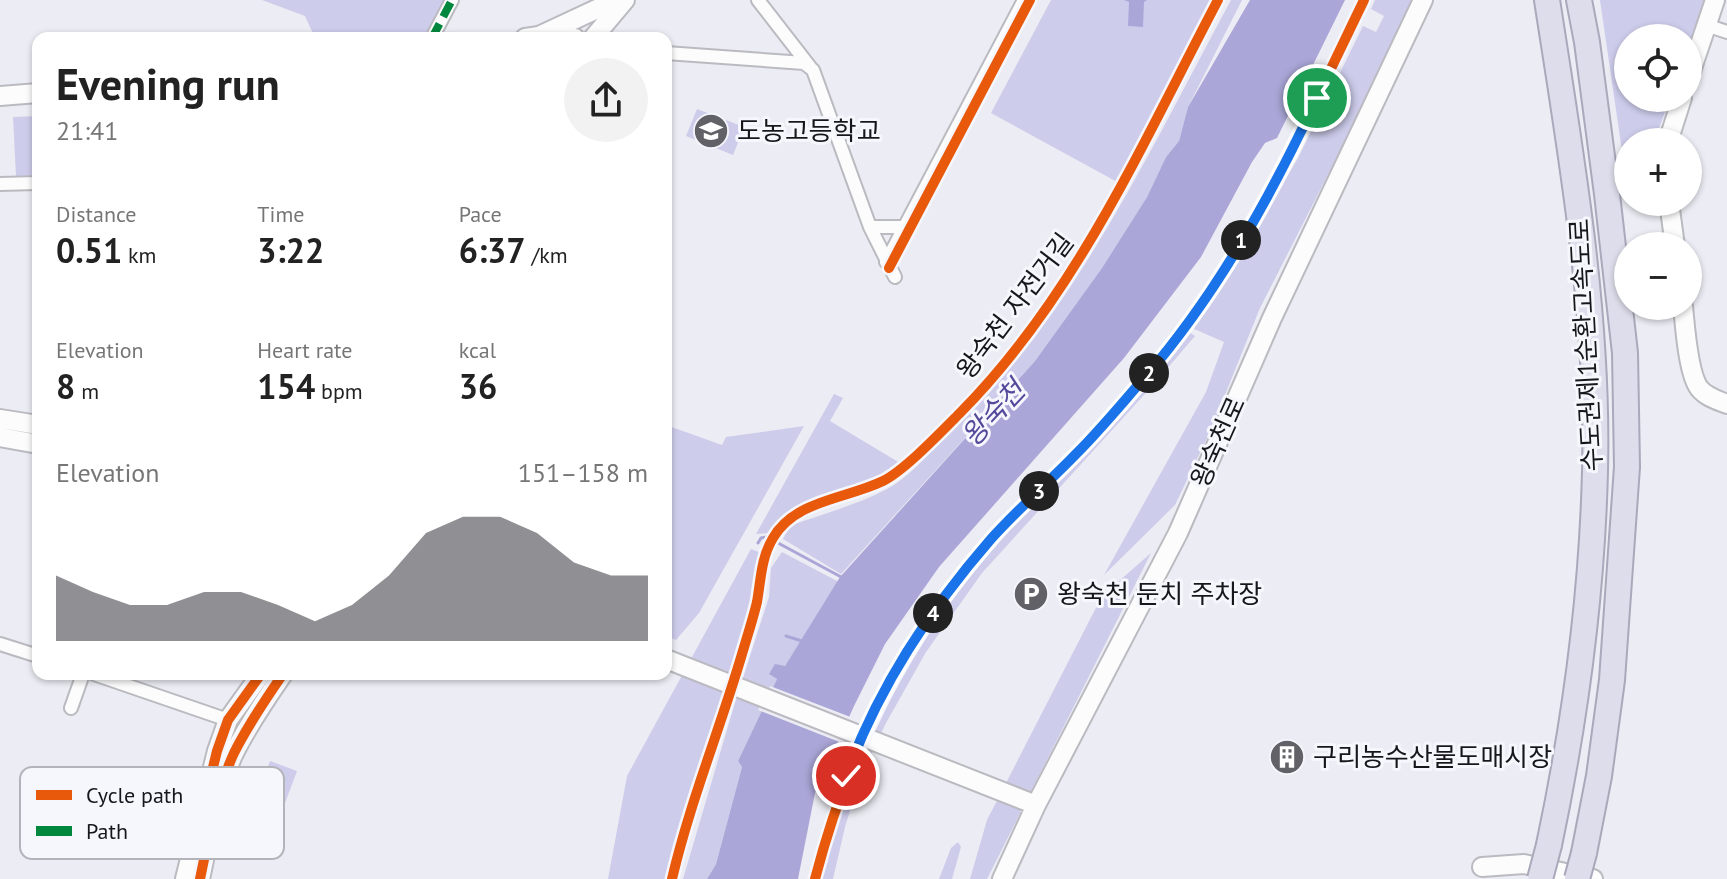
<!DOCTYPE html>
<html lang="en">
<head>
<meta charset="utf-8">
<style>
  :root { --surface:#fff; --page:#f2f2f2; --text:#222; --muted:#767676; --accent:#616167 }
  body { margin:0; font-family:"PT Sans","Noto Sans KR",sans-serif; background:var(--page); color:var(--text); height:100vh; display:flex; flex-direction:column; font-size:30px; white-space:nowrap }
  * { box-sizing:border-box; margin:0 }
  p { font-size:26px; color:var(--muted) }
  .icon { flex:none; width:44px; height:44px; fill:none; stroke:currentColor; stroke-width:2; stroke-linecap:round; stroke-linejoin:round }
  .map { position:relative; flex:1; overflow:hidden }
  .details { position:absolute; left:32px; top:32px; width:640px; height:648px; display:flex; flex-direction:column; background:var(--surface); border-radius:16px; box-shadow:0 2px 6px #0004 }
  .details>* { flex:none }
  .buttons { position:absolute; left:1614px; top:24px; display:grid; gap:16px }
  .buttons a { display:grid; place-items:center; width:88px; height:88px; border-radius:50%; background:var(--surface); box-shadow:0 2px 6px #0004; font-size:40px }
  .pin { position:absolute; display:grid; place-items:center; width:68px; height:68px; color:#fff; margin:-34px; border:4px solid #fff; border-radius:50%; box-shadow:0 2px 8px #0007 }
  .km { position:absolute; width:40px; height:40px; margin:-20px; border-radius:50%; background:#222; color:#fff; font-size:22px; line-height:40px; text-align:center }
  .round { display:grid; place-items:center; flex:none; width:84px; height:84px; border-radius:42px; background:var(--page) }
  .summary { display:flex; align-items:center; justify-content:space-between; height:136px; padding:0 24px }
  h1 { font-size:44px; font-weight:700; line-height:60px }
  .metrics { display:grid; grid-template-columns:repeat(3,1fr); gap:12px; height:136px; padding:8px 24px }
  .metrics div { display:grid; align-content:center }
  .metrics b { font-size:34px; font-weight:700 }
  .metrics small { font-size:22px; font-weight:400 }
  .metrics p { font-size:22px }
  .chart { height:224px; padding:16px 24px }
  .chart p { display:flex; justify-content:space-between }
  .chart svg { width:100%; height:144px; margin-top:8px; fill:var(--accent); opacity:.7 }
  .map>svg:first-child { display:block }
  .green { fill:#cdcceb }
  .water { fill:#aaa7d8 }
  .pier { fill:#ececf4 }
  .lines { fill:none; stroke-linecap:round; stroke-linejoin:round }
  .stream { stroke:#aaa7d8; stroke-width:3 }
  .street-casing { stroke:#babac0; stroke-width:16 }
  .secondary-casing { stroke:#babac0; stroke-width:22 }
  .highway-casing { stroke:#aaa8ba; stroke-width:28 }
  .street { stroke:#fcfcfd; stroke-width:12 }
  .secondary { stroke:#fcfcfd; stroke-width:18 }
  .highway { stroke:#deddeb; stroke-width:24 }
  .highway-bridge-casing { stroke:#aaa8ba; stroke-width:28; stroke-linecap:butt }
  .highway-bridge { stroke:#deddeb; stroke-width:24 }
  .quiet { stroke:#00873e; stroke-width:8; stroke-dasharray:16 8; stroke-linecap:butt }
  .cycleway-casing { stroke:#f6f6fd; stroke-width:15 }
  .cycleway { stroke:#e8590c; stroke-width:10 }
  .route-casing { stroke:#fff; stroke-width:16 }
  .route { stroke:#1a73e8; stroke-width:10 }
  .labels { text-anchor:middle; stroke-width:6; stroke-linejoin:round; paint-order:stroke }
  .poi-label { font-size:26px; fill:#16161b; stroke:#f6f6fd; text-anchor:start }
  .street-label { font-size:26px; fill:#16161b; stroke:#f6f6fd }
  .water-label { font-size:28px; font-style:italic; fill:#52499a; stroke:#f6f6fd }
  .key { fill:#f6f6fd; stroke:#b3b3b9; stroke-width:2 }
  .key-label { font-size:22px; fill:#16161b }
</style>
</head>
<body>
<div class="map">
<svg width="1727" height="879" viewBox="0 0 1727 879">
  <rect width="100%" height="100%" fill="#ececf4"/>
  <path class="green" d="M262 0H445L431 26 421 38H315L305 16Z
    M1051 0H1216L1119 183 991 113Z
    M1231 0H1242L1188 107 1179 141 1166 157 1147 197 1102 268 1035 361 841 574 783 539 790 526C822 514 857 505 887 489 908 478 925 457 942 441 1073 319 1147 155 1231 0Z
    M1375 0H1413L1388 57 1260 308 1210 432 1175 505 1104 575 1206 392 1224 342 1192 328 1230 272 1298 158 1363 26 1376 32 1384 16 1371 9Z
    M1600 0H1705L1688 46V38H1628V98H1670L1654 142H1628V153L1622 151Z
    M697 109 744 127 733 155 686 136Z
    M38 116V175L16 176 13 117Z
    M1189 332 1195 336 1153 385 982 573 926 652 886 723 860 778 845 827 833 879H821L838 809 852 768 893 686 930 624 1005 530 1089 446Z
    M834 394 843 398 830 421 900 463C894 468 887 473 880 477 844 496 794 495 771 533L756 534Z
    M666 425 722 445 726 437 804 426 699 613 676 640 666 636Z
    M751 549 759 552 754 597 666 879H608L627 776Z
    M782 552 839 582 785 666 769 673 777 679 738 761 742 767 716 864 707 879H683L734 706 769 597 771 568Z
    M1151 553 987 879H970L987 820 1102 596Z
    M270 761 297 771 278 822 251 812Z
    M958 842 961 847 952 879H939L951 848Z"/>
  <path class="water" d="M1124 0H1147L1144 2 1143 27 1128 26 1129 2Z
    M1250 0H1345L1277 138 1265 143 1252 162 1201 257 1124 358 939 567 885 644 854 706 815 793 798 879H707L716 864 742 767 738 761 777 679 769 674 775 664 785 666 840 577 1035 361 1102 268 1147 197 1166 157 1179 141 1188 107Z"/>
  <path class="pier" d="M770 686 853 718 842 743 758 710Z"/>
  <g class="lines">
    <path class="stream" d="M758 543 761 538 767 537 843 578
      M786 636 805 642"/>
    <g class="street-casing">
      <path id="street" d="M758 0 810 67
        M1706 25 1727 32
        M432 38 452 0
        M666 53 804 63 813 70 870 227 895 277
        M0 184 38 183
        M870 227H905
        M886 262 1024 0
        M0 644 38 656
        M94 674 228 720
        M71 708 83 674"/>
    </g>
    <g class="secondary-casing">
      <path id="secondary" d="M539 36 616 0
        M525 38 539 36 575 38
        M593 38 625 0
        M1688 80 1715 0
        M0 96 38 93
        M1668 142 1682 98
        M1669 202 1675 246
        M1683 306C1685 326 1688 373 1699 388 1706 397 1717 400 1727 404
        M0 419 38 425
        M0 437 38 444
        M666 659 1036 805
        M1482 867 1524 864 1593 879
        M185 879 217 751 228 720 261 674
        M200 879C209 837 216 792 234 753 248 725 265 700 283 674
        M1002 879 1036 805 1178 533 1272 318 1423 0"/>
    </g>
    <g class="highway-casing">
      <path id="highway" d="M1547 0C1571 155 1599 314 1595 471 1592 597 1575 722 1549 845
        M1579 0 1587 42 1607 194 1625 353 1627 467 1612 680 1599 776 1584 853"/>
    </g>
    <use href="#street" class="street"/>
    <use href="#secondary" class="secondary"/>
    <use href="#highway" class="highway"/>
    <g class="highway-bridge-casing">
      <path id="highway-bridge" d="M1540 879 1549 845
        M1577 879 1584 853"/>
    </g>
    <use href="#highway-bridge" class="highway-bridge"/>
    <path class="quiet" d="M432 38 452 0"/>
    <g class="cycleway-casing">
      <path id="cycleway" d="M889 268 1030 0
        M204 804 217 751 228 720 261 674
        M200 879C209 837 216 792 234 753 248 725 265 700 283 674
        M672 879C690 802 720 729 742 654 747 637 753 619 757 602 761 579 761 558 773 538 795 500 846 499 883 481 905 470 941 432 960 413 1076 296 1142 144 1218 0
        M815 879C849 749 903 640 992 539 1018 508 1049 482 1077 453 1108 421 1138 387 1165 353 1250 246 1305 122 1364 0"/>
    </g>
    <use href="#cycleway" class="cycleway"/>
  </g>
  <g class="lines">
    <g class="route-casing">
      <path id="route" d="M846 776C878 688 930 609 991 539 1018 509 1049 482 1077 453 1101 429 1123 402 1146 376 1217 294 1271 196 1317 98"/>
    </g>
    <use href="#route" class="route"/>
  </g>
  <defs>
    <g id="school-disc" transform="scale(1.8)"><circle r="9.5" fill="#616167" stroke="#f6f6fd"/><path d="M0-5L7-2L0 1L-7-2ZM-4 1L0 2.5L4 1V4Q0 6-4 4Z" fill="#fff"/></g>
    <g id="parking-disc" transform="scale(1.8)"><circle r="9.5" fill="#616167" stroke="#f6f6fd"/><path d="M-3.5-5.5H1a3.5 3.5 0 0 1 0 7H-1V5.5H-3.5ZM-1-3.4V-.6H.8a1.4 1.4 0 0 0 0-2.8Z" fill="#fff"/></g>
    <g id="building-disc" transform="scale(1.8)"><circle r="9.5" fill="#616167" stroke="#f6f6fd"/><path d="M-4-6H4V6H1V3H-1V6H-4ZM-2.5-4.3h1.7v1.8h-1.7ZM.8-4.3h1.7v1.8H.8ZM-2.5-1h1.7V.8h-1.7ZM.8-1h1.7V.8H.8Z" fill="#fff"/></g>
  </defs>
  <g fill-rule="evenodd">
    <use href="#school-disc" x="711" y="131"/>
    <use href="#parking-disc" x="1031" y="594"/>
    <use href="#building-disc" x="1287" y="757"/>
  </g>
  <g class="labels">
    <g class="poi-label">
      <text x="737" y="140">도농고등학교</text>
      <text x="1057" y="603">왕숙천 둔치 주차장</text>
      <text x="1313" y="766">구리농수산물도매시장</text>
    </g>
    <g class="street-label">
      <text transform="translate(1015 306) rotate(-53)" y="9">왕숙천 자전거길</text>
      <text transform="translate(1586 345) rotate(-93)" y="9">수도권제1순환고속도로</text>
      <text transform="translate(1218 442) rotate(-66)" y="9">왕숙천로</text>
    </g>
    <g class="water-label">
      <text transform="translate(993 413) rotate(-47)" y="10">왕숙천</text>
    </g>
  </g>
  <rect x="20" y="767" width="264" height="92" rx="12" class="key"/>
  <rect x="36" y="790" width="36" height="10" fill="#e8590c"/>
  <rect x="36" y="826" width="36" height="10" fill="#00873e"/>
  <g class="key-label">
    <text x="86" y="803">Cycle path</text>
    <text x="86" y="839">Path</text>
  </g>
</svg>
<div class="buttons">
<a><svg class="icon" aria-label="locate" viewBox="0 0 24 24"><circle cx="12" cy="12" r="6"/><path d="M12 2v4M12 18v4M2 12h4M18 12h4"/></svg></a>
<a>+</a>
<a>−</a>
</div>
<div class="pin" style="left:1317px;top:98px;background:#1e9e55"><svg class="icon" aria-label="arrive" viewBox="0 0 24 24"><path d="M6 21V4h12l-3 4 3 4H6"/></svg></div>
<div class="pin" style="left:846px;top:776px;background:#d93025"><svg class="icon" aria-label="check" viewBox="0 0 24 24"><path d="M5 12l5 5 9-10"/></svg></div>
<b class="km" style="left:1241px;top:240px">1</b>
<b class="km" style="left:1149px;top:373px">2</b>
<b class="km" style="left:1039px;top:491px">3</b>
<b class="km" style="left:933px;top:613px">4</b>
<section class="details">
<div class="summary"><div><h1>Evening run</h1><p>21:41</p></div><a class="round"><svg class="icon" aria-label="share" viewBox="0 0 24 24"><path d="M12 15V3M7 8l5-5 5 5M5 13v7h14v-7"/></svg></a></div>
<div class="metrics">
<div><p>Distance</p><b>0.51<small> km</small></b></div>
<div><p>Time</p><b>3:22</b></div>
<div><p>Pace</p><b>6:37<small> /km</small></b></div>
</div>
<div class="metrics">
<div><p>Elevation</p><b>8<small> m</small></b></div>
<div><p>Heart rate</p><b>154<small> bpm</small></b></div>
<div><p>kcal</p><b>36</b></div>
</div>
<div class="chart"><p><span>Elevation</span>151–158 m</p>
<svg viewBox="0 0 160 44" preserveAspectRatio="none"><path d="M0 44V24L10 29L20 33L30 33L40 29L50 29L60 33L70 38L80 33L90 24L100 11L110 6L120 6L130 11L140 20L150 24L160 24V44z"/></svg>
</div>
</section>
</div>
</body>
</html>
